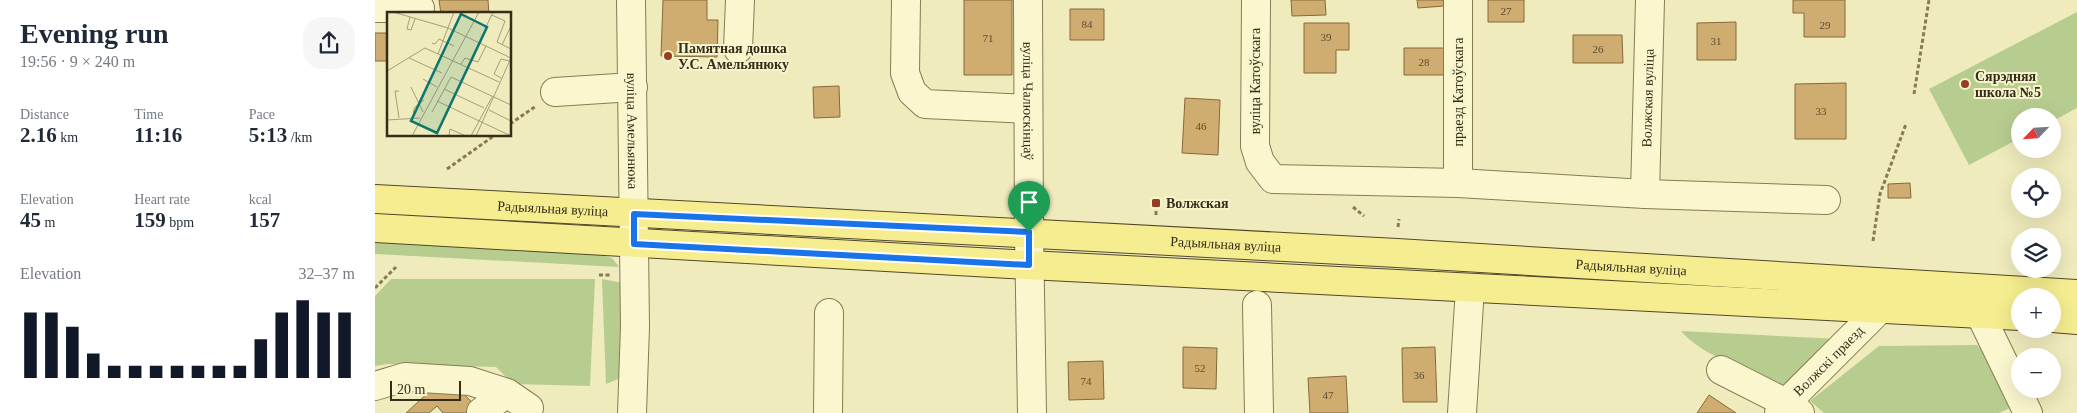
<!DOCTYPE html>
<html lang="en">
<head>
<meta charset="utf-8">
<style>
  :root { --surface:#fff; --page:#f6f6f7; --text:#1f2937; --muted:#747a83; --accent:#111827 }
  body { margin:0; font-family:"Times New Roman",serif; background:var(--page); color:var(--text); height:100vh; display:flex; flex-direction:column; font-size:19px; white-space:nowrap }
  * { box-sizing:border-box; margin:0 }
  p { font-size:16px; color:var(--muted) }
  .icon { flex:none; width:28px; height:28px; fill:none; stroke:currentColor; stroke-width:2; stroke-linecap:round; stroke-linejoin:round }
  .map { position:relative; flex:1; overflow:hidden }
  .details { display:flex; flex-direction:column; background:var(--surface); width:375px }
  .details>* { flex:none }
  .needle { width:32px; rotate:245deg }
  .buttons { position:absolute; left:1636px; top:108px; display:grid; gap:10px }
  .buttons a { display:grid; place-items:center; width:50px; height:50px; border-radius:50%; background:var(--surface); box-shadow:0 5px 20px #0002; font-size:25px }
  .scale { position:absolute; left:15px; bottom:12px; width:71px; box-sizing:border-box; padding-left:5px; border:2px solid #352d1a; border-top:0; font-size:14px; line-height:18px; white-space:nowrap; color:#352d1a; -webkit-text-stroke:4px #f6f4cb; paint-order:stroke }
  .pin { position:absolute; display:grid; place-items:center; width:42px; height:42px; color:#fff; margin:-51px -21px; border-radius:50% 50% 50% 0; rotate:-45deg; box-shadow:0 0 5px #0007 }
  .pin .icon { rotate:45deg }
  .round { display:grid; place-items:center; flex:none; width:52px; height:52px; border-radius:20px; background:var(--page) }
  .overview { display:flex; align-items:center; justify-content:space-between; height:85px; padding:0 20px }
  h1 { font-size:28px; font-weight:600; line-height:38px }
  .figures { display:grid; grid-template-columns:repeat(3,1fr); gap:8px; height:85px; padding:5px 20px }
  .figures div { display:grid; align-content:center }
  .figures b { font-size:21px; font-weight:600 }
  .figures small { font-size:14px; font-weight:400 }
  .figures p { font-size:14px }
  .chart { height:140px; padding:10px 20px }
  .chart p { display:flex; justify-content:space-between }
  .chart svg { width:100%; height:90px; margin-top:5px; stroke:var(--accent); stroke-width:6 }
  main { display:flex; flex:1; min-height:0 }
  .map>svg:first-child { display:block }
  .green { fill:#b7cd90 }
  .building { fill:#cfad70; stroke:#866a3a }
  .lines { fill:none; stroke-linecap:round; stroke-linejoin:round }
  .minor-casing { stroke:#877b55; stroke-width:30 }
  .major-casing { stroke:#54472a; stroke-width:30 }
  .path { stroke:#877b55; stroke-width:3; stroke-dasharray:4 2.5; stroke-linecap:butt }
  .minor { stroke:#faf7cf; stroke-width:28 }
  .major { stroke:#f5ed90; stroke-width:28 }
  .route-casing { stroke:#fff; stroke-width:10 }
  .route { stroke:#1a73e8; stroke-width:6 }
  .poi-dot { fill:#973d23; stroke:#f6f4cb; stroke-width:2 }
  .labels { text-anchor:middle; stroke-width:4; stroke-linejoin:round; paint-order:stroke }
  .number-label { font-size:11px; fill:#5c4d30 }
  .poi-label { font-size:14px; font-weight:bold; fill:#352d1a; stroke:#f6f4cb; text-anchor:start }
  .street-label { font-size:14px; fill:#352d1a; stroke:#f6f4cb }
  .inset-road { fill:none; stroke:#a59f7b; stroke-width:1 }
  .view { fill:#0f766e; fill-opacity:0.15; stroke:#0f766e; stroke-width:2.5 }
  .inset-edge { fill:none; stroke:#352d1a; stroke-width:2.5 }
</style>
</head>
<body>
<main>
<section class="details">
<div class="overview"><div><h1>Evening run</h1><p>19:56 · 9 × 240 m</p></div><a class="round"><svg class="icon" aria-label="share" viewBox="0 0 24 24"><path d="M12 15V3M7 8l5-5 5 5M5 13v7h14v-7"/></svg></a></div>
<div class="figures">
<div><p>Distance</p><b>2.16<small> km</small></b></div>
<div><p>Time</p><b>11:16</b></div>
<div><p>Pace</p><b>5:13<small> /km</small></b></div>
</div>
<div class="figures">
<div><p>Elevation</p><b>45<small> m</small></b></div>
<div><p>Heart rate</p><b>159<small> bpm</small></b></div>
<div><p>kcal</p><b>157</b></div>
</div>
<div class="chart"><p><span>Elevation</span>32–37 m</p>
<svg viewBox="0 0 160 44" preserveAspectRatio="none"><path d="M5 44V12M15 44V12M25 44V19M35 44V32M45 44V38M55 44V38M65 44V38M75 44V38M85 44V38M95 44V38M105 44V38M115 44V25M125 44V12M135 44V6M145 44V12M155 44V12"/></svg>
</div>
</section>
<div class="map">
<svg width="1702" height="413" viewBox="0 0 1702 413">
  <rect width="100%" height="100%" fill="#efebbc"/>
  <path class="green" d="M1702 12V108L1678 121V116H1645V138L1594 165 1554 89Z
    M0 239 211 251 237 258 244 267 0 254Z
    M16 279H220L215 386 138 384 121 367 13 364 0 366V296Z
    M227 279 248 283V377L231 384Z
    M1306 331 1463 339 1410 385C1380 373 1326 356 1306 331Z
    M1602 345 1616 361 1635 408 1624 413H1449L1435 401 1504 346Z"/>
  <path class="building" d="M64 0H113L114 14H66Z
    M288 0H332V20H343L342 57 286 56Z
    M589 0H637V75H589Z
    M916 0H950L951 15 917 16Z
    M1042 0H1068L1069 6 1043 8Z
    M1113 0H1149V22H1113Z
    M1418 0H1470V37H1429V13H1418Z
    M695 9H729V40H695Z
    M1361 22V60H1322V23Z
    M929 23H974V50H961V73H929Z
    M0 33H14V61H0Z
    M1198 35H1247L1248 63H1198Z
    M1029 48H1069V75H1029Z
    M1471 83V139H1420V84Z
    M464 86 465 117 439 118 438 87Z
    M810 98 845 100 843 155 807 153Z
    M1535 183 1536 198H1513V184Z
    M808 347 842 348 841 389 808 388Z
    M1060 347 1062 402H1028L1027 348Z
    M728 361 729 399 694 400 693 362Z
    M971 376 973 413H935L933 378Z
    M55 391 88 393 107 413H68L62 406 54 413H31Z
    M1334 395 1361 413H1322Z"/>
  <g class="lines">
    <g class="minor-casing">
      <g id="minor">
        <path id="s1" d="M256 0 260 327 257 413"/>
        <path d="M531 0 530 73 537 92 550 104 653 109"/>
        <path id="s2" d="M653 0 654 232 657 413"/>
        <path d="M881 0 880 146 885 162 898 179 1083 183 1270 194 1451 200"/>
        <path d="M0 8H45"/>
        <path d="M363 49 365 0"/>
        <path d="M180 92 258 87"/>
        <path d="M1083 183V0"/>
        <path id="s3" d="M1270 194 1275 0"/>
        <path d="M882 305 884 413"/>
        <path d="M1605 314 1653 413"/>
        <path d="M1346 370 1411 403 1425 413"/>
        <path d="M0 386 30 377 95 381 132 393 154 408"/>
        <path d="M106 412 132 393"/>
        <path d="M453 413 454 313"/>
        <path d="M1087 413 1095 288"/>
        <path id="s4" d="M1404 413 1411 403 1505 309"/>
      </g>
    </g>
    <g class="major-casing">
      <g id="major">
        <path id="s5" d="M0 199 1022 253 1702 294"/>
        <path d="M0 228 654 265 1645 316"/>
        <path d="M1678 318 1702 320"/>
      </g>
    </g>
    <path class="path" d="M1539 94 1554 0
      M135 124 161 106
      M72 169 120 135
      M978 207 989 216
      M781 215V203
      M1023 227 1024 219
      M1498 241 1505 194 1531 124
      M224 275H235
      M0 288 21 267"/>
    <use href="#minor" class="minor"/>
    <use href="#major" class="major"/>
  </g>
  <g class="lines">
    <g class="route-casing">
      <path id="route" d="M259 214 654 232V265L259 244Z"/>
    </g>
    <use href="#route" class="route"/>
  </g>
  <g class="poi-dot">
    <circle cx="293" cy="56" r="5"/>
    <circle cx="1590" cy="84" r="5"/>
    <rect x="776" y="198" width="10" height="10" rx="2.5"/>
  </g>
  <g class="labels">
    <g class="number-label">
      <text x="1131" y="15">27</text>
      <text x="712" y="28">84</text>
      <text x="1450" y="29">29</text>
      <text x="951" y="41">39</text>
      <text x="613" y="42">71</text>
      <text x="1341" y="45">31</text>
      <text x="1223" y="53">26</text>
      <text x="1049" y="66">28</text>
      <text x="1446" y="115">33</text>
      <text x="826" y="130">46</text>
      <text x="825" y="372">52</text>
      <text x="1044" y="379">36</text>
      <text x="711" y="385">74</text>
      <text x="953" y="399">47</text>
    </g>
    <g class="poi-label">
      <text x="303" y="53">Памятная дошка<tspan x="303" dy="16">У.С. Амельянюку</tspan></text>
      <text x="1600" y="81">Сярэдняя<tspan x="1600" dy="16">школа №5</tspan></text>
      <text x="791" y="208">Волжская</text>
    </g>
    <g class="street-label">
      <text transform="translate(880 81) rotate(-90)" y="5">вуліца Катоўскага</text>
      <text transform="translate(1083 92) rotate(-90)" y="5">праезд Катоўскага</text>
      <text dy="5" stroke="none"><textPath href="#s3" startOffset="96">Волжская вуліца</textPath></text>
      <text dy="5" stroke="none"><textPath href="#s2" startOffset="101">вуліца Чалюскінцаў</textPath></text>
      <text dy="5" stroke="none"><textPath href="#s1" startOffset="131">вуліца Амельянюка</textPath></text>
      <text dy="5" stroke="none"><textPath href="#s5" startOffset="178">Радыяльная вуліца</textPath></text>
      <text dy="5" stroke="none"><textPath href="#s5" startOffset="852">Радыяльная вуліца</textPath></text>
      <text dy="5" stroke="none"><textPath href="#s5" startOffset="1258">Радыяльная вуліца</textPath></text>
      <text dy="5" stroke="none"><textPath href="#s4" startOffset="72">Волжскі праезд</textPath></text>
    </g>
  </g>
  <g transform="translate(12 12)">
    <rect width="124" height="124" fill="#efebbc"/>
    <path class="inset-road" d="M6 0 61 16 124 46M105 3 118 9 110 30 124 37M23 5 20 17 24 18 28 7M98 17 106 0M45 31 48 32 52 27 67 34M115 33 124 14M51 42 67 0M22 46 55 61M74 52 78 46 91 50 99 34M0 59 38 36 112 70M114 66 107 62 114 47 122 49M36 67 50 75M24 75 36 100M57 77 97 96M12 79H8L12 106M50 89 124 124M102 98 124 109M45 100 64 65 124 93M26 106 27 96 37 88M0 108 33 106M25 124 92 0M62 124 63 117 79 124M84 124 105 85M89 124 124 46"/>
    <path class="view" d="M74 2 100 15 50 121 24 109Z"/>
    <rect width="124" height="124" class="inset-edge"/>
  </g>
</svg>
<div class="buttons">
<a><svg class="needle" viewBox="-14 -14 28 28"><path d="M0-13l5 13h-10z" fill="#e53935"/><path d="M0 13l5-13h-10z" fill="#747a83"/></svg></a>
<a><svg class="icon" aria-label="locate" viewBox="0 0 24 24"><circle cx="12" cy="12" r="6"/><path d="M12 2v4M12 18v4M2 12h4M18 12h4"/></svg></a>
<a><svg class="icon" aria-label="layers" viewBox="0 0 24 24"><path d="M12 4l9 5-9 5-9-5zM3 14l9 5 9-5"/></svg></a>
<a>+</a>
<a>−</a>
</div>
<div class="scale">20 m</div>
<div class="pin" style="left:654px;top:232px;background:#1e9e55"><svg class="icon" aria-label="arrive" viewBox="0 0 24 24"><path d="M6 21V4h12l-3 4 3 4H6"/></svg></div>
</div>
</main>
</body>
</html>
